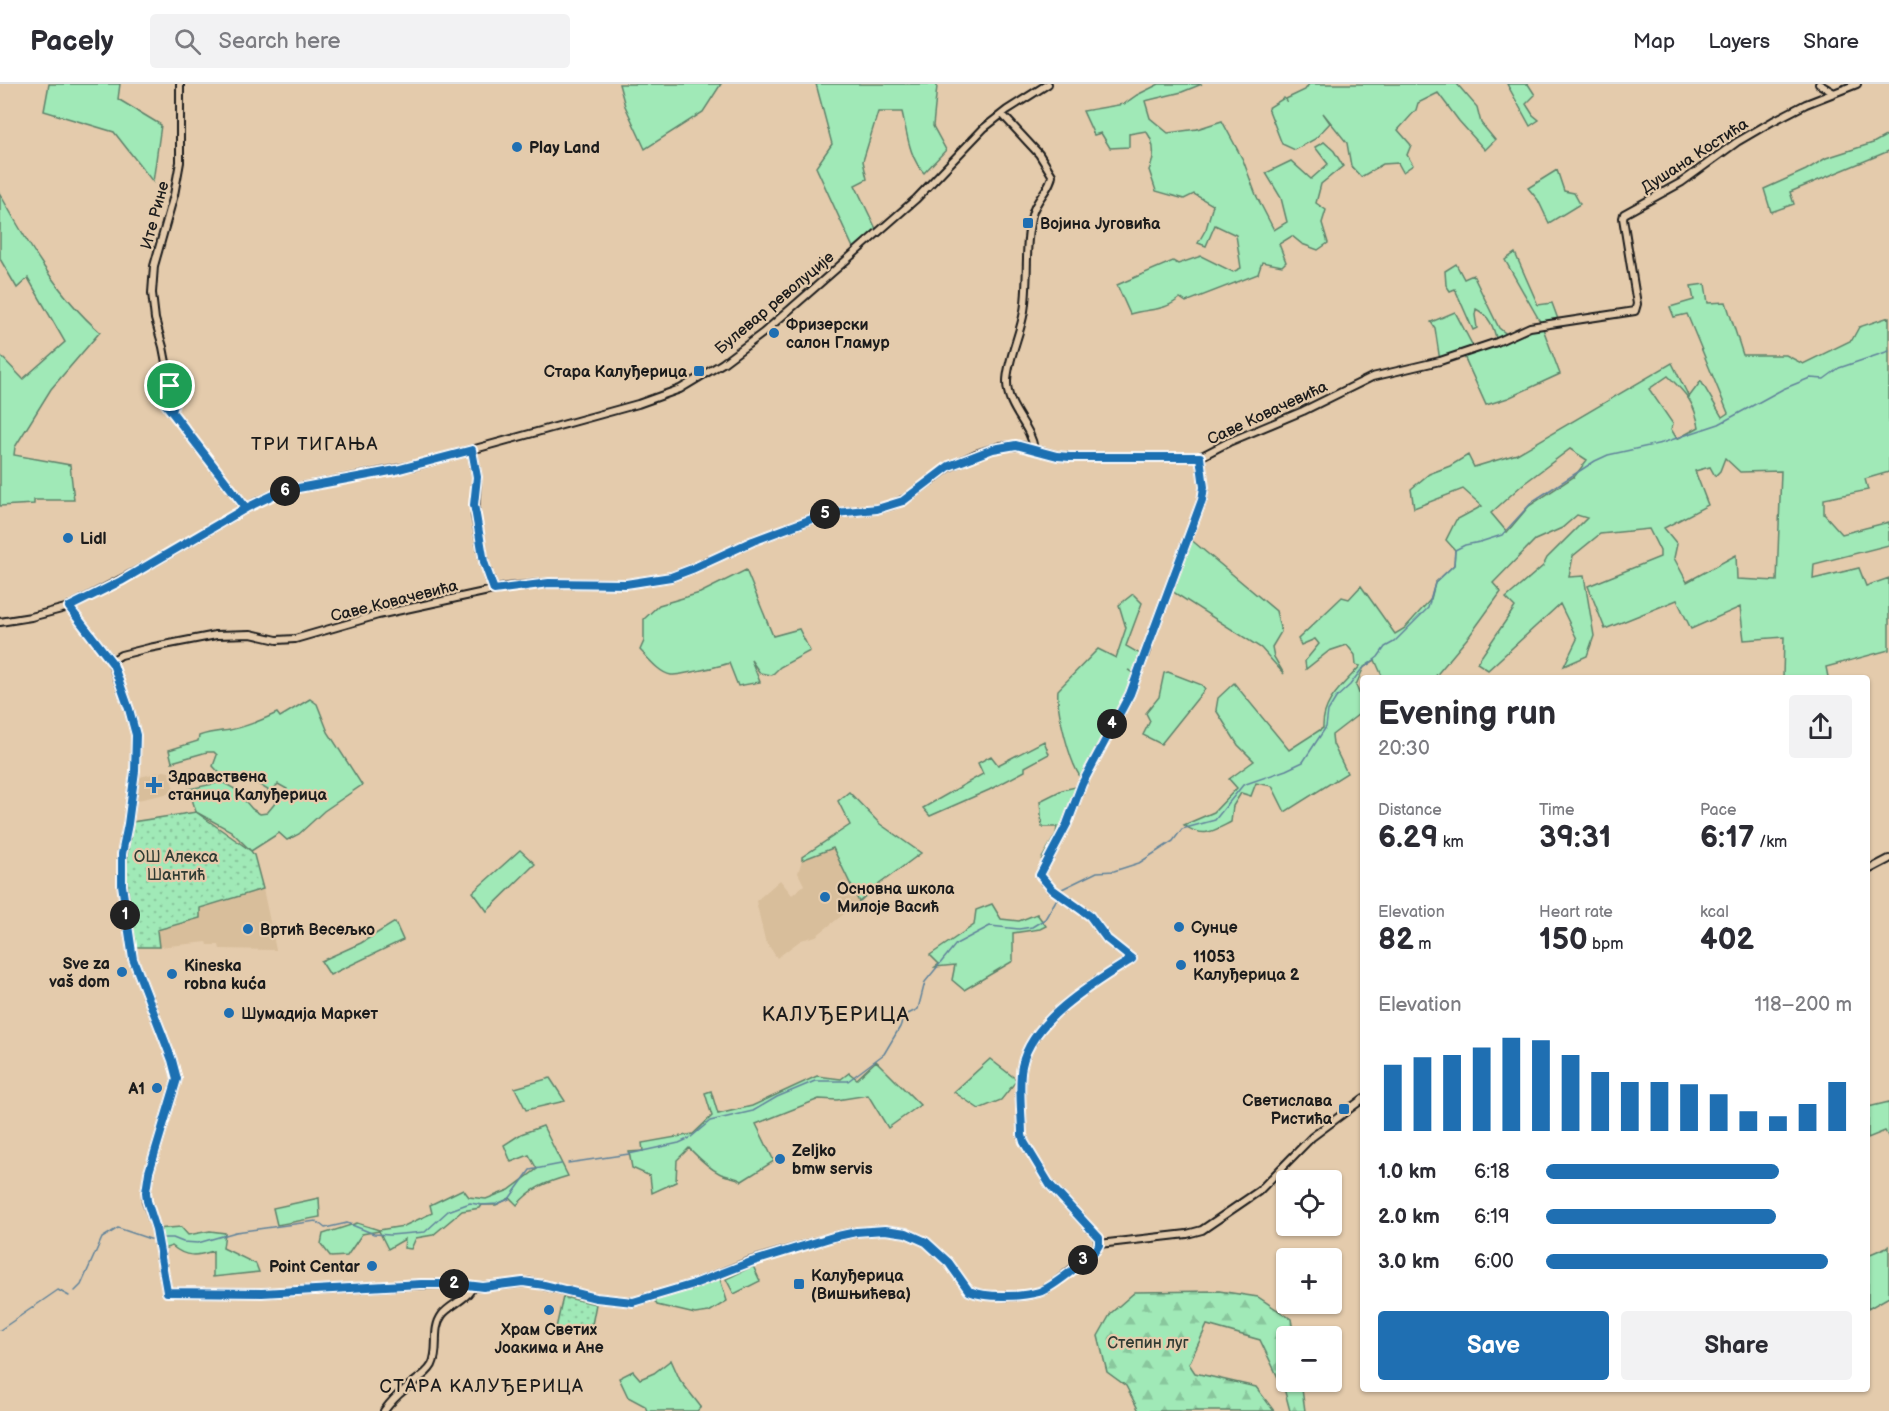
<!DOCTYPE html>
<html lang="en">
<head>
<meta charset="utf-8">
<style>
  :root { --surface:#fff; --page:#f2f2f3; --text:#2b2b33; --muted:#7c7c81; --line:#e1e1e2; --accent:#1f6fb2 }
  body { margin:0; font-family:"Balsamiq Sans",sans-serif; background:var(--page); color:var(--text); height:100vh; display:flex; flex-direction:column; font-size:22px; white-space:nowrap }
  * { box-sizing:border-box; margin:0 }
  p { font-size:20px; color:var(--muted) }
  .icon { flex:none; width:33px; height:33px; fill:none; stroke:currentColor; stroke-width:2; stroke-linecap:round; stroke-linejoin:round }
  .map { position:relative; flex:1; overflow:hidden }
  .details { position:absolute; left:1360px; top:591px; width:510px; height:717px; display:flex; flex-direction:column; background:var(--surface); border-radius:6px; box-shadow:0 2px 4px #0004 }
  .details>* { flex:none }
  .controls { position:absolute; left:1276px; top:1086px; display:grid; gap:12px }
  .controls a { display:grid; place-items:center; width:66px; height:66px; border-radius:6px; background:var(--surface); box-shadow:0 2px 4px #0004; font-size:30px }
  .pin { position:absolute; display:grid; place-items:center; width:51px; height:51px; color:#fff; margin:-26px; border:3px solid #fff; border-radius:50%; box-shadow:0 2px 6px #0007 }
  .km { position:absolute; width:30px; height:30px; margin:-15px; border-radius:50%; background:#222; color:#fff; font-size:16px; line-height:30px; text-align:center }
  .round { display:grid; place-items:center; flex:none; width:63px; height:63px; border-radius:6px; background:var(--page) }
  .headline { display:flex; align-items:center; justify-content:space-between; height:102px; padding:0 18px }
  h1 { font-size:33px; font-weight:600; line-height:45px }
  .stats { display:grid; grid-template-columns:repeat(3,1fr); gap:9px; height:102px; padding:6px 18px }
  .stats div { display:grid; align-content:center }
  .stats b { font-size:30px; font-weight:600 }
  .stats small { font-size:16px; font-weight:400 }
  .stats p { font-size:16px }
  .chart { height:168px; padding:12px 18px }
  .chart p { display:flex; justify-content:space-between }
  .chart svg { width:100%; height:108px; margin-top:6px; stroke:var(--accent); stroke-width:6 }
  .cta { display:flex; gap:12px; margin-top:auto; padding:12px 18px }
  .cta a { flex:1; height:69px; border-radius:6px; background:var(--accent); color:#fff; font-size:24px; font-weight:600; line-height:69px; text-align:center }
  .cta a+a { background:var(--page); color:var(--text) }
  ul { padding:0 18px; list-style:none; font-size:20px }
  li { display:grid; grid-template-columns:96px 72px 1fr; align-items:center; height:45px }
  li i { height:15px; border-radius:8px; background:var(--accent) }
  header { display:flex; align-items:center; gap:36px; box-sizing:border-box; height:84px; padding:0 30px; background:var(--surface); border-bottom:2px solid var(--line) }
  header strong { font-size:28px }
  nav { display:flex; gap:33px; margin-inline-start:auto; font-size:21px }
  .search { width:420px; height:54px; background:var(--page); display:flex; align-items:center; gap:15px; box-sizing:border-box; padding:0 21px; border-radius:6px; color:var(--muted); font-size:22px }
  .map>svg:first-child { display:block }
  .built { fill:#d8be9b }
  .green { fill:#a0e9b7; stroke:#5e826a; stroke-width:1.5; fill-rule:evenodd }
  .forest { fill:url(#forest-firs); stroke:#5e826a; stroke-width:1.5 }
  .park { fill:url(#park-dots); stroke:#5e826a; stroke-width:1.5 }
  .lines { fill:none; stroke-linecap:round; stroke-linejoin:round }
  .stream { stroke:#61839a; stroke-width:1.5 }
  .secondary-casing { stroke:#1c1c1c; stroke-width:10 }
  .secondary { stroke:#e4cbac; stroke-width:6 }
  .route-casing { stroke:#fff; stroke-width:12 }
  .route { stroke:#1f6fb2; stroke-width:8 }
  .poi-dot { fill:#1f6fb2; stroke:#e4cbac; stroke-width:2 }
  .labels { text-anchor:middle; stroke-width:4.5; stroke-linejoin:round; paint-order:stroke }
  .poi-label { font-size:16px; font-weight:bold; fill:#1c1c1c; stroke:#e4cbac; text-anchor:start }
  .street-label { font-size:16px; fill:#1c1c1c; stroke:#e4cbac }
  .park-label { font-size:16px; fill:#303b33; stroke:#e4cbac }
  .neighbourhood-label { font-size:18px; letter-spacing:1.5px; fill:#1c1c1c; stroke:#e4cbac }
  .quarter-label { font-size:20px; letter-spacing:1.5px; fill:#1c1c1c; stroke:#e4cbac }
</style>
</head>
<body>
<header>
<strong>Pacely</strong>
<div class="search"><svg class="icon" aria-label="search" viewBox="0 0 24 24"><circle cx="10" cy="10" r="6"/><path d="M15 15l6 6"/></svg>Search here</div>
<nav><a>Map</a><a>Layers</a><a>Share</a></nav>
</header>
<div class="map">
<svg width="1889" height="1327" viewBox="0 0 1889 1327">
  <defs>
    <pattern id="forest-firs" width="22" height="20" patternUnits="userSpaceOnUse" patternTransform="scale(1.5)"><rect width="22" height="20" fill="#a0e9b7"/><path d="M5 1l3.5 6h-7zM16 11l3.5 6h-7z" fill="#89c79d"/></pattern>
    <pattern id="park-dots" width="8" height="8" patternUnits="userSpaceOnUse" patternTransform="scale(1.5)"><rect width="8" height="8" fill="#a0e9b7"/><path d="M2 2h.1M6 6h.1" fill="none" stroke="#89c79d" stroke-width="1.8" stroke-linecap="round"/></pattern>
  </defs>
  <rect width="100%" height="100%" fill="#e4cbac"/>
  <filter id="ink" filterUnits="userSpaceOnUse"><feTurbulence type="fractalNoise" baseFrequency=".0167" numOctaves="2"/><feDisplacementMap in="SourceGraphic" scale="12" xChannelSelector="R" yChannelSelector="G"/><feConvolveMatrix kernelMatrix="1 2 1 2 8 2 1 2 1" color-interpolation-filters="sRGB"/></filter>
  <g filter="url(#ink)">
    <path class="built" d="M164 687 169 688 175 708 133 717 136 694Z
      M833 763 859 818 816 852 801 856 777 874 765 856 756 817 780 796 792 811 804 801 798 789 802 776Z
      M263 805 276 866 220 865 219 861H208L207 858 159 863 157 846 200 834V825Z"/>
    <path class="green" d="M49 0H120L118 15 161 41 153 98 114 48 44 27Z
      M619 0H721L703 28 645 65 625 22Z
      M816 0H936L937 2 933 42 946 66 924 89C909 74 907 48 902 28H878L863 77 867 95 855 101 878 149 855 168 816 83 832 60Z
      M1159 0H1202L1182 8 1145 17 1150 34 1168 49 1197 45 1222 37 1243 76 1256 111 1274 146 1287 138 1281 114 1266 89 1291 77 1311 95 1328 80 1315 63 1324 58 1334 67 1343 82 1321 100 1316 119 1326 126 1322 139 1328 159 1318 166 1302 160 1292 152 1279 160 1286 178 1282 182 1262 178 1258 190 1186 218 1180 214C1163 228 1150 224 1130 230L1117 201 1173 177 1178 180 1201 172 1233 188 1241 184 1236 151 1215 141 1206 162 1198 159 1206 145 1213 121 1194 110 1184 115 1156 107 1149 86C1155 73 1155 59 1146 47L1129 50V63L1110 64 1101 49 1094 51 1083 27 1124 20 1137 11Z
      M1309 0H1457L1477 23 1481 39 1495 56 1485 66 1459 37 1438 9 1418 19 1416 26 1398 46 1411 61 1407 71 1413 81 1403 88 1398 79 1383 80 1361 93 1351 82 1347 59 1323 29 1330 39 1315 55 1295 66 1282 60 1268 24 1284 14 1287 18 1286 15 1305 6Z
      M1507 0H1528L1535 11 1526 20 1533 31 1539 36 1530 42Z
      M1889 50V67L1790 108 1794 120 1771 128 1764 105 1806 86 1826 74 1873 59Z
      M1557 86 1564 107 1574 109 1580 120 1549 139 1538 116 1528 104Z
      M0 110C27 158 58 212 100 248L51 305 15 363 14 371 70 381 74 416H34V420L0 422V271L23 295 65 258 28 194 17 204 0 175Z
      M1515 169 1538 221 1552 219 1559 238 1542 242 1560 290 1508 314 1486 321 1463 270 1440 277 1435 244 1431 238 1455 228 1475 266 1497 258C1494 244 1490 232 1476 225L1475 231 1477 244 1473 246 1455 205 1450 207 1446 201 1445 187 1456 180 1464 195 1473 191 1499 244 1509 252 1542 241 1505 176Z
      M1705 200 1708 219 1726 218 1743 271H1786L1803 280 1852 256 1859 243 1889 233V388L1865 395 1868 406 1824 415V430L1842 450 1889 438V461L1814 480 1813 495 1859 484 1866 502 1889 494V566L1826 583 1828 593 1827 594H1783L1784 553 1744 556 1740 523 1691 545 1677 516 1605 545 1588 502 1660 473V467L1649 445 1600 450 1573 472 1569 493 1584 492 1594 552 1587 572 1564 582 1577 555 1560 520 1488 586 1477 579 1515 523 1506 514 1543 482 1547 474 1587 434 1577 431 1562 444 1535 456 1493 499 1501 508 1470 551 1434 594H1383L1375 576 1364 583 1356 601 1363 620V627L1332 651 1333 660 1347 689 1285 728 1272 702 1256 699 1251 712 1241 709 1233 722 1231 738C1213 747 1203 755 1184 741L1214 728 1237 704 1229 695 1254 677 1238 661 1216 626 1218 614 1234 599 1289 666 1323 644C1322 616 1343 602 1360 582L1356 581 1355 571 1347 561 1329 567 1306 585 1305 577 1319 560 1315 555 1301 561 1298 555 1342 513 1349 515 1361 502 1395 550 1405 544 1431 515 1435 499 1454 481 1455 466 1446 456 1456 436 1482 422 1463 405 1414 424 1411 405 1429 390 1450 382 1468 371 1474 383 1517 370 1672 279 1689 313 1701 297 1722 333 1728 329 1687 230 1674 233 1670 223 1694 216 1691 202ZM1668 292C1686 310 1694 317 1699 343L1677 355 1671 345 1673 340 1649 305ZM1570 365 1587 376 1575 392 1529 422 1507 448 1491 429 1522 401ZM1725 374 1740 388 1781 387 1777 497 1737 495 1736 471 1687 498 1674 474 1677 460 1664 444 1708 421 1695 387 1710 383 1715 392 1720 387Z
      M1189 454 1276 527 1281 548 1272 563 1274 573 1284 590 1261 564 1170 506Z
      M746 486 773 552 799 545 810 567 780 583 772 591 760 589 751 576 760 598 738 602 729 579C722 582 676 592 671 591 659 589 648 574 640 566L644 557V535L659 521 700 509Z
      M1133 510 1142 519 1126 562 1142 571 1137 590 1128 586 1137 592 1083 696C1070 683 1056 624 1058 606L1098 565 1116 574 1126 544 1119 521Z
      M1168 588 1202 601 1205 605 1161 660 1143 651 1150 637 1146 629 1159 613 1164 589Z
      M310 615 317 620 328 648 362 701 324 727 299 750 287 756 279 749 251 767 231 747 196 728 189 705 222 698 235 705 252 725 260 730 267 729 287 705 278 700 271 708 253 697 224 694 213 682 217 671 214 668H207L172 678 169 666 198 657 199 652C207 649 213 648 222 647 238 646 262 636 277 629L280 633Z
      M1044 657 1049 670 1025 683V687L989 706 930 732 923 724 983 690 978 679 991 672 998 681Z
      M1076 703 1079 705C1070 729 1062 761 1041 776L1056 750 1057 743H1042L1040 717 1062 706Z
      M849 708 880 740 921 769 874 804 859 818 833 764 802 776V773L850 741 838 717Z
      M520 766 535 780 487 827 473 808Z
      M992 820 1001 835 1019 837 1037 830 1046 842 1040 845 1013 849V877L964 906 952 896 955 881 935 883 939 880 930 871 974 841 976 826Z
      M395 838 403 856 330 891 321 877 361 859Z
      M990 975 1017 996 1001 1016 979 1025 954 1008Z
      M876 977 920 1021 888 1044 868 1011 837 1016 819 1015 756 1040 774 1077 742 1097C734 1092 726 1093 719 1089 707 1083 698 1073 689 1064L677 1076 676 1098 652 1109 650 1092 632 1084 629 1068 643 1067 642 1059 693 1050 712 1032 705 1009 711 1007 718 1030 752 1022 817 992 841 995 849 989 857 995Z
      M550 994 565 1017 526 1026 515 1004Z
      M1889 1018V1054L1885 1047 1868 1054V1023Z
      M543 1042 568 1092C547 1098 531 1104 517 1121L510 1114 496 1121H482L480 1124 462 1127 433 1151 416 1154 411 1165 404 1164 405 1155 388 1165 379 1147 362 1150 347 1172 331 1173 321 1160 323 1150 357 1139 379 1146 404 1142 432 1129 430 1121 463 1105 469 1113 486 1115 509 1106 537 1085 529 1071 511 1078 504 1061 521 1050Z
      M319 1114 320 1133 277 1141 273 1124Z
      M181 1143 188 1151 210 1147 225 1149 223 1164 256 1180 259 1188 213 1193V1167C197 1172 186 1174 172 1162L160 1166 156 1145Z
      M1889 1162V1213L1868 1225V1171Z
      M753 1182 760 1197 734 1210 726 1195Z
      M719 1192 727 1217 709 1228 695 1230 657 1221 654 1216Z
      M671 1276 680 1296 701 1323 697 1327H647L645 1322 628 1313 619 1294 633 1287 640 1295 654 1289Z"/>
    <path class="forest" d="M1219 1207 1258 1213 1291 1235 1294 1252H1287V1298H1301L1305 1327H1290L1285 1308 1260 1256 1207 1241 1189 1280 1195 1289 1256 1303 1274 1327H1139L1126 1302 1107 1288 1098 1252 1111 1229 1135 1208Z"/>
    <path class="park" d="M196 728 251 767 254 771 263 805 200 824V834L157 846 159 863H135L126 791 127 772 132 738Z
      M563 1213 596 1220 590 1251 556 1244Z"/>
    <g class="lines">
      <path class="stream" d="M1062 805 1097 788 1114 787 1139 779 1173 757 1182 745 1215 736 1243 701 1286 686 1303 678 1326 643 1328 627 1336 614 1350 601 1361 586 1378 573 1385 563 1394 558 1428 524 1435 499 1454 481 1455 466 1465 461 1480 458 1502 451 1533 417 1595 377 1608 371 1662 359 1719 340 1783 305 1810 294 1824 295 1839 284 1889 267
        M568 1079 629 1070 679 1059 690 1054 710 1037 753 1027 777 1013 815 997H848L884 970 900 943 904 932 918 925 925 898 956 860 990 842 1019 845 1032 843 1045 835 1058 813
        M162 1154H173L183 1158 198 1159 236 1148 316 1137 325 1144 347 1139 374 1150 390 1151 425 1148 448 1127 470 1119 482 1121 497 1120 509 1115 530 1086 561 1080
        M75 1207 81 1201 102 1154 118 1144 150 1155H154
        M0 1246 58 1206 69 1212"/>
      <g class="secondary-casing">
        <path id="secondary" d="M1819 0 1834 9
          M1002 30 1039 70 1052 91C1051 104 1035 116 1032 131 1024 160 1029 196 1024 227 1021 249 1007 277 1007 298 1007 325 1031 341 1034 365
          M169 304 164 318 246 424
          M172 328 174 320 163 263 155 235 152 209 154 182 174 111 180 78V0
          M472 366 477 393 475 431 484 478 494 506
          M69 523 111 577 129 625 136 651 135 687 128 740 122 770V801L133 875 172 976 177 995 149 1088 146 1108V1117L156 1145 167 1208 262 1209 408 1201 453 1200 479 1203 529 1198 596 1214 633 1218 694 1200 751 1177 833 1153 856 1148 885 1146 906 1149 926 1158 949 1179 969 1207C985 1214 1025 1214 1042 1207 1054 1202 1065 1190 1076 1182 1084 1176 1095 1170 1099 1160
          M0 538 31 533 69 523 156 477 255 419 282 407 417 381 638 320 680 305 723 279 763 249 916 115 984 44 1007 26 1048 0
          M111 577 121 571 149 564 216 551 251 550 277 556 295 555 378 531 507 503 549 499 626 500 671 493 692 485 753 457 825 430 877 425 892 421 907 414 949 383 976 370 1001 362H1023L1057 372 1070 373H1200L1229 358 1303 327 1372 293 1440 277 1497 258 1530 243 1635 227 1637 220 1623 134 1624 130 1682 98 1737 58 1773 37 1806 20 1857 0
          M1868 786 1889 775
          M1099 1160 1097 1152 1050 1101 1024 1058 1022 1051C1022 1031 1018 1000 1022 982 1031 936 1095 898 1132 875L1107 855 1090 832 1052 805 1040 791 1067 740 1082 700 1130 610 1202 416 1204 403 1200 373
          M1099 1160 1187 1150 1202 1146 1259 1107 1312 1053 1364 1014
          M384 1327C390 1319 396 1312 404 1306 412 1298 426 1292 432 1281 440 1265 431 1246 442 1231 449 1221 468 1215 472 1203"/>
      </g>
      <use href="#secondary" class="secondary"/>
    </g>
  </g>
  <g class="lines" filter="url(#ink)">
    <g class="route-casing">
      <path id="route" d="M170 302 174 320 172 328 246 424 121 497 69 523 113 580 129 625 136 651 135 687 128 740 122 770V801L133 875 172 976 177 995 149 1088 146 1108 147 1117 156 1145 167 1208 262 1209 421 1200H458L483 1203 523 1198 544 1201 596 1214 633 1218 694 1200 751 1178 833 1153 856 1148 885 1146 906 1149 926 1158 949 1179 969 1207C985 1214 1022 1213 1039 1208 1052 1204 1086 1176 1096 1166L1099 1161V1154L1050 1101 1024 1058 1022 1051C1022 1032 1018 999 1022 982 1031 936 1095 898 1132 875L1107 855 1090 832 1052 805 1040 791 1067 740 1082 700 1130 610 1202 416 1204 403 1200 373H1070L1057 372 1016 361 993 365 949 382 903 417 877 425 825 430 753 457 692 485 671 493 626 500 549 499 494 506 484 478 476 431 474 421 477 393 472 366 396 386 282 407 246 424 164 318 167 313 170 302"/>
    </g>
    <use href="#route" class="route"/>
  </g>
  <g class="poi-dot">
    <circle cx="517" cy="63" r="6"/>
    <rect x="1022" y="133" width="12" height="12" rx="3"/>
    <circle cx="774" cy="249" r="6"/>
    <rect x="693" y="281" width="12" height="12" rx="3"/>
    <circle cx="68" cy="454" r="6"/>
    <path d="M151 692h6v6h6v6h-6v6h-6v-6h-6v-6h6z"/>
    <circle cx="825" cy="813" r="6"/>
    <circle cx="1179" cy="843" r="6"/>
    <circle cx="248" cy="845" r="6"/>
    <circle cx="1181" cy="881" r="6"/>
    <circle cx="122" cy="888" r="6"/>
    <circle cx="172" cy="890" r="6"/>
    <circle cx="229" cy="929" r="6"/>
    <circle cx="157" cy="1004" r="6"/>
    <rect x="1338" y="1019" width="12" height="12" rx="3"/>
    <circle cx="780" cy="1075" r="6"/>
    <circle cx="372" cy="1182" r="6"/>
    <rect x="793" y="1194" width="12" height="12" rx="3"/>
    <circle cx="549" cy="1226" r="6"/>
  </g>
  <g class="labels">
    <g class="poi-label">
      <text x="529" y="69">Play Land</text>
      <text x="1040" y="145">Војина Југовића</text>
      <text x="786" y="246">Фризерски<tspan x="786" dy="18">салон Гламур</tspan></text>
      <text x="687" y="293" text-anchor="end">Стара Калуђерица</text>
      <text x="80" y="460">Lidl</text>
      <text x="168" y="698">Здравствена<tspan x="168" dy="18">станица Калуђерица</tspan></text>
      <text x="837" y="810">Основна школа<tspan x="837" dy="18">Милоје Васић</tspan></text>
      <text x="1191" y="849">Сунце</text>
      <text x="260" y="851">Вртић Весељко</text>
      <text x="1193" y="878">11053<tspan x="1193" dy="18">Калуђерица 2</tspan></text>
      <text x="110" y="885" text-anchor="end">Sve za<tspan x="110" dy="18">vaš dom</tspan></text>
      <text x="184" y="887">Kineska<tspan x="184" dy="18">robna kuća</tspan></text>
      <text x="241" y="935">Шумадија Маркет</text>
      <text x="145" y="1010" text-anchor="end">A1</text>
      <text x="1332" y="1022" text-anchor="end">Светислава<tspan x="1332" dy="18">Ристића</tspan></text>
      <text x="792" y="1072">Zeljko<tspan x="792" dy="18">bmw servis</tspan></text>
      <text x="360" y="1188" text-anchor="end">Point Centar</text>
      <text x="811" y="1197">Калуђерица<tspan x="811" dy="18">(Вишњићева)</tspan></text>
      <text x="549" y="1251" text-anchor="middle">Храм Светих<tspan x="549" dy="18">Јоакима и Ане</tspan></text>
    </g>
    <g class="street-label">
      <text transform="translate(1694 71) rotate(-33)" y="6">Душана Костића</text>
      <text transform="translate(154 131) rotate(-75)" y="6">Ите Рине</text>
      <text transform="translate(774 218) rotate(-40)" y="6">Булевар револуције</text>
      <text transform="translate(1267 328) rotate(-25)" y="6">Саве Ковачевића</text>
      <text transform="translate(394 516) rotate(-14)" y="6">Саве Ковачевића</text>
    </g>
    <g class="park-label">
      <text x="176" y="778">ОШ Алекса<tspan x="176" dy="18">Шантић</tspan></text>
      <text x="1148" y="1264">Степин луг</text>
    </g>
    <g class="neighbourhood-label">
      <text x="315" y="366">ТРИ ТИГАЊА</text>
      <text x="482" y="1308">СТАРА КАЛУЂЕРИЦА</text>
    </g>
    <g class="quarter-label">
      <text x="836" y="937">КАЛУЂЕРИЦА</text>
    </g>
  </g>
</svg>
<div class="controls">
<a><svg class="icon" aria-label="locate" viewBox="0 0 24 24"><circle cx="12" cy="12" r="6"/><path d="M12 2v4M12 18v4M2 12h4M18 12h4"/></svg></a>
<a>+</a>
<a>−</a>
</div>
<div class="pin" style="left:170px;top:302px;background:#1e9e55"><svg class="icon" aria-label="arrive" viewBox="0 0 24 24"><path d="M6 21V4h12l-3 4 3 4H6"/></svg></div>
<b class="km" style="left:125px;top:831px">1</b>
<b class="km" style="left:454px;top:1200px">2</b>
<b class="km" style="left:1083px;top:1176px">3</b>
<b class="km" style="left:1112px;top:640px">4</b>
<b class="km" style="left:825px;top:430px">5</b>
<b class="km" style="left:285px;top:407px">6</b>
<section class="details">
<div class="headline"><div><h1>Evening run</h1><p>20:30</p></div><a class="round"><svg class="icon" aria-label="share" viewBox="0 0 24 24"><path d="M12 15V3M7 8l5-5 5 5M5 13v7h14v-7"/></svg></a></div>
<div class="stats">
<div><p>Distance</p><b>6.29<small> km</small></b></div>
<div><p>Time</p><b>39:31</b></div>
<div><p>Pace</p><b>6:17<small> /km</small></b></div>
</div>
<div class="stats">
<div><p>Elevation</p><b>82<small> m</small></b></div>
<div><p>Heart rate</p><b>150<small> bpm</small></b></div>
<div><p>kcal</p><b>402</b></div>
</div>
<div class="chart"><p><span>Elevation</span>118–200 m</p>
<svg viewBox="0 0 160 44" preserveAspectRatio="none"><path d="M5 44V17M15 44V14M25 44V13M35 44V10M45 44V6M55 44V7M65 44V13M75 44V20M85 44V24M95 44V24M105 44V25M115 44V29M125 44V36M135 44V38M145 44V33M155 44V24"/></svg>
</div>
<ul>
<li><b>1.0 km</b>6:18<i style="width:76%"></i></li>
<li><b>2.0 km</b>6:19<i style="width:75%"></i></li>
<li><b>3.0 km</b>6:00<i style="width:92%"></i></li>
</ul>
<div class="cta"><a>Save</a><a>Share</a></div>
</section>
</div>
</body>
</html>
